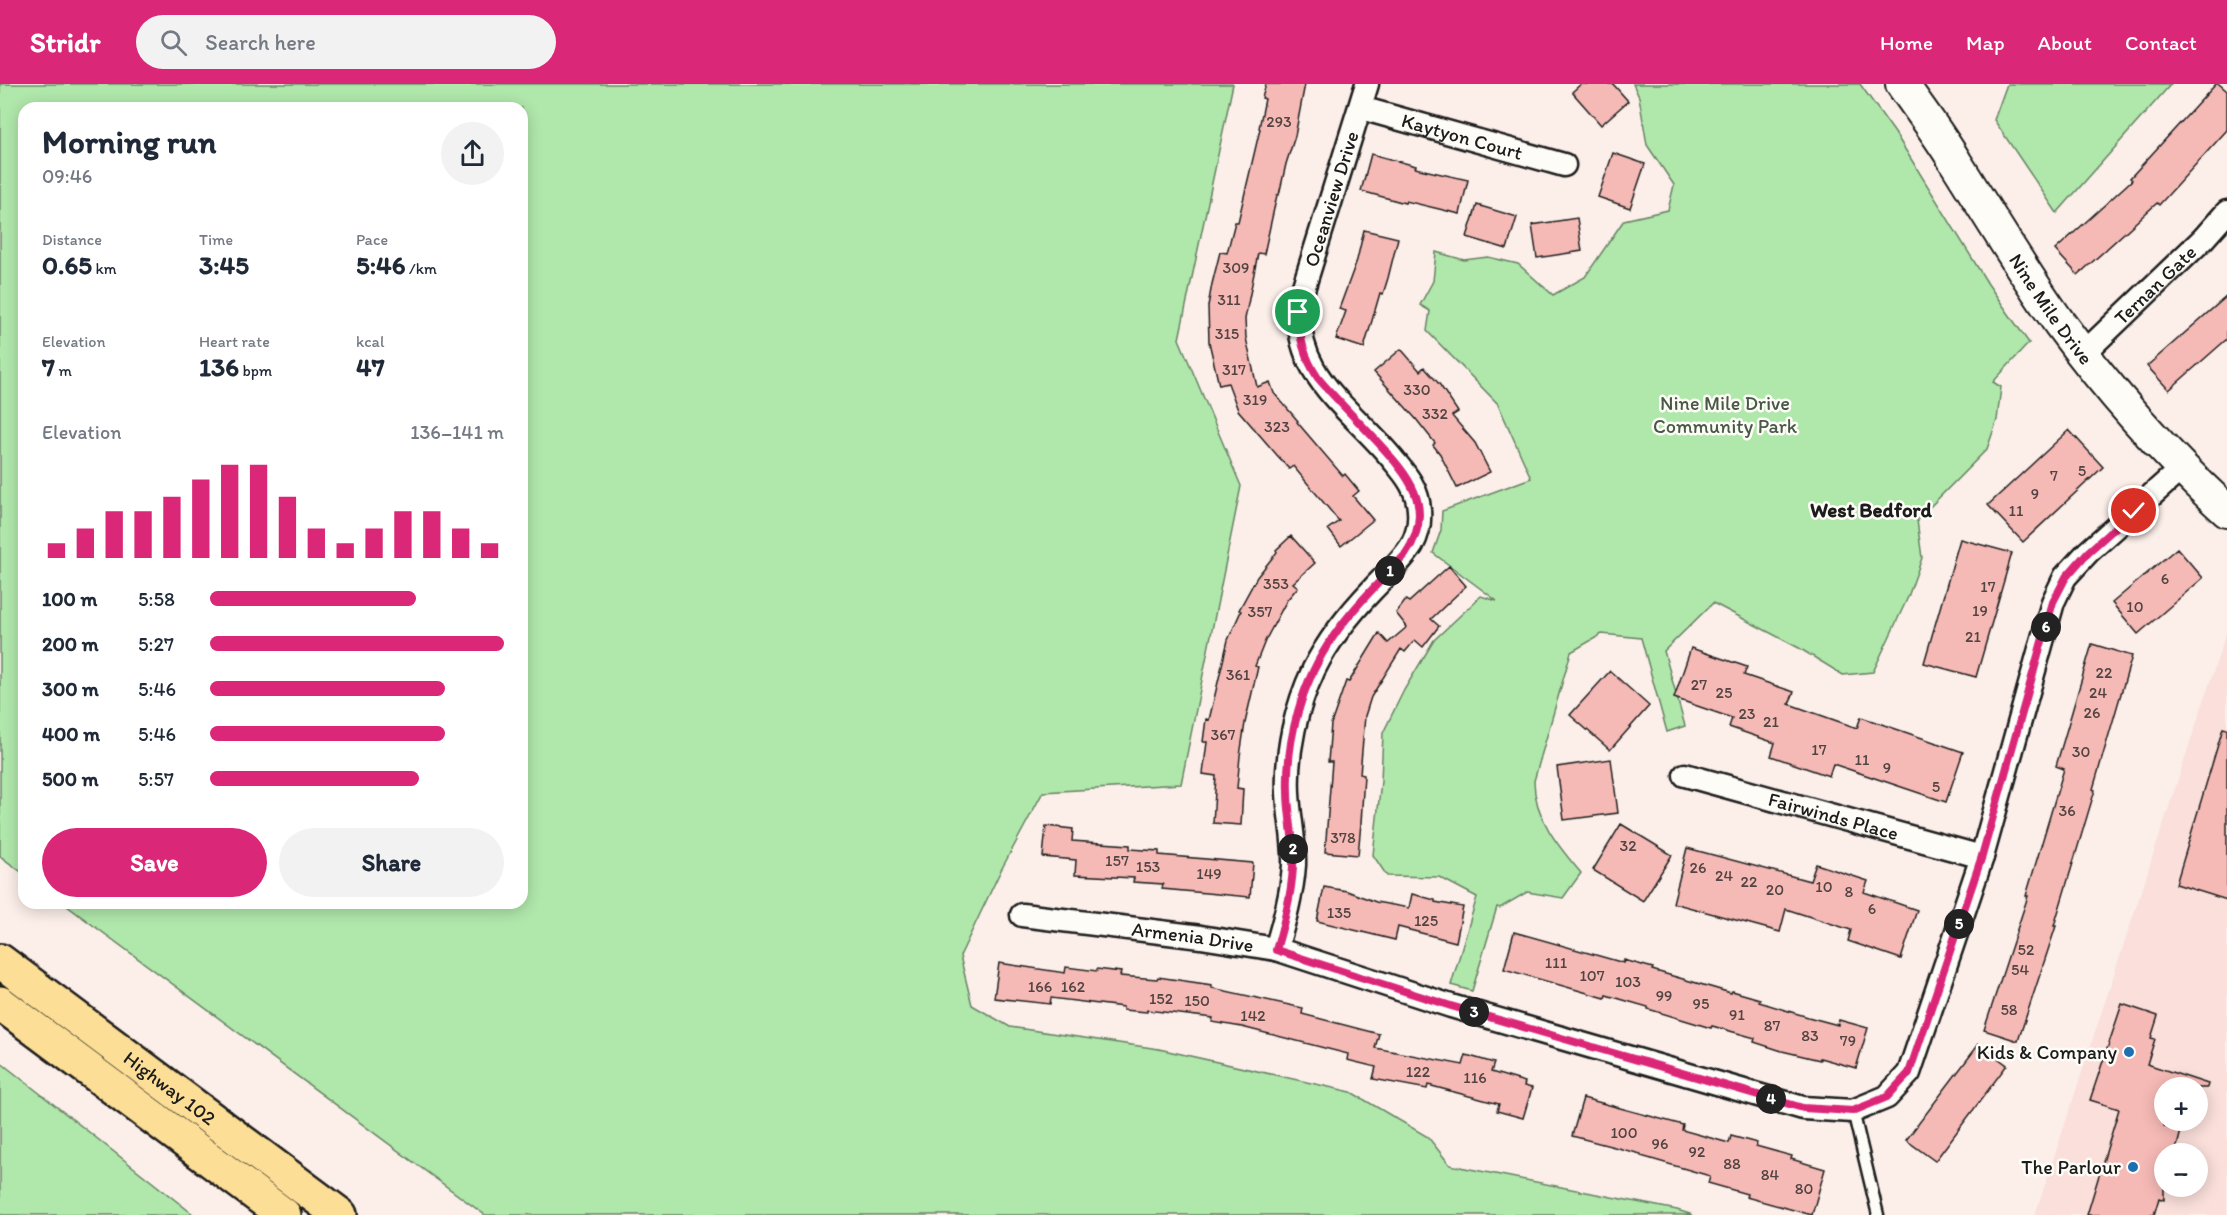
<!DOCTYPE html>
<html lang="en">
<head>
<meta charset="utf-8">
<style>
  :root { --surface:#fff; --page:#f2f2f3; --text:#1f2937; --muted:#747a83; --accent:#db2777 }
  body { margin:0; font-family:Itim,sans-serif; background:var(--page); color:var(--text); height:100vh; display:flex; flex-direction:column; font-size:22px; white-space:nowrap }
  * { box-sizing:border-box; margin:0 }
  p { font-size:20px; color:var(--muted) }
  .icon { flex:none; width:33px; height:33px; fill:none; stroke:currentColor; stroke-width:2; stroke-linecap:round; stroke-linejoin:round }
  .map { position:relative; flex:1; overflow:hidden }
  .panel { position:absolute; left:18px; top:18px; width:510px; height:807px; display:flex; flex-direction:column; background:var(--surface); border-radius:18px; box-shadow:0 3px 15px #0003 }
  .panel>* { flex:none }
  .tools { position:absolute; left:2154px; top:993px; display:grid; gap:12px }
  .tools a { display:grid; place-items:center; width:54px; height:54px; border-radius:50%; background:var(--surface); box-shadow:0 3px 15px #0003; font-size:30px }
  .pin { position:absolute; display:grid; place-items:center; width:51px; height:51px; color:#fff; margin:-26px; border:3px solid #fff; border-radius:50%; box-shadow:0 2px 6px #0007 }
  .km { position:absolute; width:30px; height:30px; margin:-15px; border-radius:50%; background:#222; color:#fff; font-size:16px; line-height:30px; text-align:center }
  .round { display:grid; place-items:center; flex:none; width:63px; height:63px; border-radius:32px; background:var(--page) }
  .summary { display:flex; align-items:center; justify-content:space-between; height:102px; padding:0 24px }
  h1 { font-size:33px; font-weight:800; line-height:45px }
  .stats { display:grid; grid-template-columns:repeat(3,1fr); gap:9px; height:102px; padding:6px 24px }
  .stats div { display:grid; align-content:center }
  .stats b { font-size:26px; font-weight:800 }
  .stats small { font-size:16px; font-weight:400 }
  .stats p { font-size:16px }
  .chart { height:168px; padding:12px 24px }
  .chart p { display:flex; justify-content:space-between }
  .chart svg { width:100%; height:108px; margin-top:6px; stroke:var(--accent); stroke-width:6 }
  .action { display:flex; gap:12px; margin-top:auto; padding:12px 24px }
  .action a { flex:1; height:69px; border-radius:36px; background:var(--accent); color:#fff; font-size:24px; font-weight:800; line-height:69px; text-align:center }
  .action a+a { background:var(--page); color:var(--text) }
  ul { padding:0 24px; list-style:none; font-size:20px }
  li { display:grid; grid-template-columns:96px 72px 1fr; align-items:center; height:45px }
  li i { height:15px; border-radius:8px; background:var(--accent) }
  header { display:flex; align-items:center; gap:36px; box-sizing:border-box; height:84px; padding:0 30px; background:var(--accent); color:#fff }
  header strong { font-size:28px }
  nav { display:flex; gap:33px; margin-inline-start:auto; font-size:21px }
  .search { width:420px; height:54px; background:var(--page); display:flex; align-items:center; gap:15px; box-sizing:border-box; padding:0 21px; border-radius:33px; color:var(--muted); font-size:22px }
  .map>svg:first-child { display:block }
  .built { fill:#fadfda; fill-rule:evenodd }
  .green { fill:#b0e7ab; stroke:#668264; stroke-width:1.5 }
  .building { fill:#f6bab6; stroke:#1c1c1c; stroke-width:1.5 }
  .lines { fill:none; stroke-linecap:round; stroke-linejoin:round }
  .lane-casing { stroke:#1c1c1c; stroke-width:15 }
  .street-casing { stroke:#1c1c1c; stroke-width:27 }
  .secondary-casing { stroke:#1c1c1c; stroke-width:36 }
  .highway-casing { stroke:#1c1c1c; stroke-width:38 }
  .lane { stroke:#fdfcf7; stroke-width:10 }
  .street { stroke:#fdfcf7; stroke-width:22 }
  .secondary { stroke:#fdfcf7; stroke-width:32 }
  .highway { stroke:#fdde96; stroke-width:33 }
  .route-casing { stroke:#fff; stroke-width:12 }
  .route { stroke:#db2777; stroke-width:8 }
  .poi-dot { fill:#1f6fb2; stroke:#fdfcf7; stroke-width:2 }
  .labels { text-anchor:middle; stroke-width:5; stroke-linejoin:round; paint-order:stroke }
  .number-label { font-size:16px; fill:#524442 }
  .street-label { font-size:20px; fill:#1c1c1c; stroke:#fdfcf7 }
  .park-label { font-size:20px; fill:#485947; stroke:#fdfcf7 }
  .poi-label { font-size:20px; fill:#1c1c1c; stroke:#fdfcf7; text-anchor:end }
  .neighbourhood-label { font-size:21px; font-weight:bold; fill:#1c1c1c; stroke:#fdfcf7 }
</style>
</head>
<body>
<header>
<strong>Stridr</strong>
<div class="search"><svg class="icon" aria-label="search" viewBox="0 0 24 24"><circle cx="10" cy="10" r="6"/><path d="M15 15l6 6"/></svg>Search here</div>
<nav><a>Home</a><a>Map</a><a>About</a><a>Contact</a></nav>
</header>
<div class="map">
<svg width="2227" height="1131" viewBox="0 0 2227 1131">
  <rect width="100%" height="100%" fill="#fcefea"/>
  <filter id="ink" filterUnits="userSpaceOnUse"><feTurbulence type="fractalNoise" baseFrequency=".0167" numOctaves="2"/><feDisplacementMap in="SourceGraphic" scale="12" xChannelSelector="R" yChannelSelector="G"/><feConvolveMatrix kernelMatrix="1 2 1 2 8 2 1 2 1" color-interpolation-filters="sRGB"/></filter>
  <g filter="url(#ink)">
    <path class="built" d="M2227 546V1131H2035ZM2164 1004H2198V1036H2164ZM2164 1070H2198V1102H2164Z"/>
    <path class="green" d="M0 0H1233L1179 255 1241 402 1181 700 1043 708 1000 788 960 872 972 921 1010 943 1159 965 1351 1008 1428 1053 1450 1081 1677 1126 1693 1131H485L63 819H522V24H24V790L0 772Z
      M1633 0H1860L1895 49 1988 200 2029 259 1993 298 2001 303 1997 336 1987 365 1917 436 1922 474 1908 513 1873 588 1843 591 1799 564 1713 519 1664 567 1685 642 1667 648 1641 554 1602 550 1571 568 1534 697C1534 733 1558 762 1581 789L1563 814 1527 808 1500 824 1497 823 1472 907 1451 901 1477 813 1439 793 1387 792 1373 771 1381 697 1383 649 1404 606 1434 556 1481 512 1497 517 1433 469 1441 446 1442 427 1531 394 1498 320 1427 247 1430 227 1420 221 1433 197 1436 168 1464 176 1488 173 1518 180 1553 211 1585 193 1624 136 1668 126 1674 101 1647 61 1639 13Z
      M2007 0H2171L2057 129 1994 36Z
      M0 978 194 1131H0Z"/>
    <path class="building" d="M1266 0H1305L1295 52 1286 80 1279 111H1277L1264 170 1258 169 1245 235 1246 254 1257 303 1270 298 1274 309 1298 337 1297 338 1343 392 1345 390 1359 407 1353 412 1373 436 1341 462 1328 445 1339 437 1293 382 1289 385 1238 326 1228 299 1219 301 1209 258 1208 222 1212 200 1220 168 1227 169 1235 138H1238L1260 45 1259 44 1265 15 1262 14Z
      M1581 0H1613L1628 17 1601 41 1572 8Z
      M2216 0H2219L2227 7V46L2159 121 2157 119 2078 191 2055 166 2132 96 2130 94Z
      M1613 69 1645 80 1630 124 1598 113Z
      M1371 70 1416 82 1415 84 1468 96 1460 130 1406 117 1405 119 1361 107Z
      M1477 121 1517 133 1507 165 1467 153Z
      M1577 134 1582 167 1537 174 1532 141Z
      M1364 146 1398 154 1388 194 1383 210 1380 209 1364 264 1336 255 1346 227 1339 225 1357 176Z
      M2227 212V255L2169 306 2147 282Z
      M1401 265 1420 287 1424 283 1440 301 1458 328 1452 332 1475 359 1490 388 1457 404 1440 370 1433 361 1435 359 1416 335 1374 288Z
      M2069 346 2103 383 2023 458 1988 421Z
      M1291 452 1315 479 1293 499 1298 503 1287 516 1265 557 1255 582 1258 583 1245 639 1240 672 1237 704 1243 705 1241 741 1213 739 1216 692 1203 690 1207 658H1203L1206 635 1209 636 1228 556 1241 527 1239 526 1257 493 1277 468 1276 466Z
      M1960 455 2012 469 1976 593 1924 579Z
      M2177 464 2203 494 2138 550 2112 519Z
      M1449 482 1466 502 1431 535 1439 542 1423 563 1415 556 1405 568 1401 565 1371 613 1365 632 1360 690 1364 691 1361 739 1358 771 1325 768 1332 678H1328L1331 640 1346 597 1349 598 1379 549 1388 559 1407 543 1396 529 1406 516 1409 518Z
      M2092 560 2132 572 2093 705 2095 706 2054 842H2056L2018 957 1984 946 2028 812H2026L2064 685 2056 682Z
      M1691 564 1747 583 1744 591 1794 608 1789 620 1857 644 1861 633 1963 668 1946 718 1833 680 1829 692 1771 672 1775 659 1729 643 1732 634 1674 614Z
      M1610 587 1649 622 1610 666 1570 631Z
      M2223 644 2227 645V816L2176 800Z
      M1611 675 1618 729 1564 736 1557 683Z
      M1621 740 1672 771 1643 817 1593 786Z
      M1046 742 1073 745 1072 757 1130 761V765L1159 767V771L1253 779 1250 813 1162 805 1163 800 1133 798 1134 794 1075 791 1076 776 1043 773Z
      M1687 764 1810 797 1816 780 1868 797 1864 808 1917 826 1901 875 1848 857 1851 846 1786 825 1780 848 1673 819Z
      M1324 803 1347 807 1376 818 1409 824 1412 810 1435 816V818L1463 823 1456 858 1398 843 1395 856 1317 837Z
      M1514 848 1624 879V876L1653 884 1652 886 1731 909 1732 907 1760 915 1759 918 1808 933 1838 941 1839 936 1868 944 1856 984 1820 974V976L1782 967 1754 958 1755 954 1712 942 1711 944 1648 925V923L1606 911 1605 914 1504 885Z
      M999 879 1065 889 1066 883 1097 887V885L1121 888 1120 892 1157 895 1158 893 1212 901V904L1303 924 1302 930 1379 950 1375 964 1463 981 1466 971 1494 979 1491 988 1525 998 1524 1002 1532 1004 1523 1034 1497 1027 1499 1020 1428 1001 1427 1005 1373 995 1376 983 1347 976 1348 970 1242 943 1212 938 1213 934 1147 926V928L1123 926V923L1051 914 1050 920 994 914Z
      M2122 920 2158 932 2151 954 2155 955 2147 980 2208 1000 2207 1004H2164V1042L2181 1047 2175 1070H2164V1116L2159 1114 2154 1131H2087L2119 1025 2090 1016Z
      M1979 960 2007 981 1935 1077 1906 1056Z
      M1583 1014 1683 1041 1682 1046 1729 1059 1731 1052 1757 1059 1756 1062 1792 1072 1791 1075 1825 1085 1812 1131 1746 1113 1747 1110 1708 1099 1710 1092 1641 1072V1070L1572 1052Z"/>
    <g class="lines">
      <g class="lane-casing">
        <path id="lane" d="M1853 1027 1878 1131"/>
      </g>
      <g class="street-casing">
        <g id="street">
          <path id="s1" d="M1361 24 1564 81"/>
          <path id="s2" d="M2083 270 2203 155 2227 128"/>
          <path id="s3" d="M1685 691 1982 773"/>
          <path id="s4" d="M1022 831 1201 853 1276 865 1451 922 1803 1024 1853 1027 1887 1013 1909 989 1982 773 2053 518 2065 493 2088 468 2181 385"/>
          <path id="s5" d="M1276 865C1284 838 1292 810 1294 781 1295 757 1289 733 1288 709 1286 667 1296 623 1314 585 1329 555 1350 529 1373 505 1386 491 1402 477 1412 461 1418 450 1420 438 1419 426 1418 406 1407 392 1395 378 1352 324 1288 291 1301 212L1367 0"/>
        </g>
      </g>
      <g class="secondary-casing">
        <g id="secondary">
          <path id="s6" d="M1902 0C1920 26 1940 52 1956 79 1990 133 2023 188 2060 240 2109 307 2166 371 2227 427"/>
        </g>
      </g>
      <g class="highway-casing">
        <g id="highway">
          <path id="s7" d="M0 877 340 1131"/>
          <path d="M0 919 284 1131"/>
        </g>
      </g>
      <use href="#lane" class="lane"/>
      <use href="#street" class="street"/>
      <use href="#secondary" class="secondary"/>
      <use href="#highway" class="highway"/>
    </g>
  </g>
  <g class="lines" filter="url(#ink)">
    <g class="route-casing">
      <path id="route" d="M1298 228C1299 253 1304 273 1318 294 1335 314 1354 333 1372 352 1405 388 1439 421 1405 471 1381 497 1353 523 1333 553 1302 597 1286 655 1288 708 1288 726 1292 744 1293 763 1295 798 1286 832 1276 866L1451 922 1803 1024 1853 1027 1887 1013 1909 989 1982 772 2053 518 2066 493 2088 468 2134 427"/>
    </g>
    <use href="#route" class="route"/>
  </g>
  <g class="poi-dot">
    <circle cx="2129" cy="968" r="6"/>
    <circle cx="2133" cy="1083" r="6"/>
  </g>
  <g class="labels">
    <g class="number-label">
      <text x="1279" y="43">293</text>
      <text x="1236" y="189">309</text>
      <text x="1229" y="221">311</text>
      <text x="1227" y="255">315</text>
      <text x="1234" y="291">317</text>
      <text x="1417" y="311">330</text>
      <text x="1255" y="321">319</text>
      <text x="1435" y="335">332</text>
      <text x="1277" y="348">323</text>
      <text x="2082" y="392">5</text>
      <text x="2054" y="397">7</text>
      <text x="2035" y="415">9</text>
      <text x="2016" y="432">11</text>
      <text x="2165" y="500">6</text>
      <text x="1276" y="505">353</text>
      <text x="1988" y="508">17</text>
      <text x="2135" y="528">10</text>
      <text x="1980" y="532">19</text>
      <text x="1260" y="533">357</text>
      <text x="1973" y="558">21</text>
      <text x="2104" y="594">22</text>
      <text x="1238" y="596">361</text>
      <text x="1699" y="606">27</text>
      <text x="1724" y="614">25</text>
      <text x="2098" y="614">24</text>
      <text x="2092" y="634">26</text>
      <text x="1747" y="635">23</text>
      <text x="1771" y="643">21</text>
      <text x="1223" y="656">367</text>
      <text x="1819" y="671">17</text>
      <text x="2081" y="673">30</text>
      <text x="1862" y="681">11</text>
      <text x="1887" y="689">9</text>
      <text x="1936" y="708">5</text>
      <text x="2067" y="732">36</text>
      <text x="1343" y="759">378</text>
      <text x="1628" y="767">32</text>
      <text x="1117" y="782">157</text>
      <text x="1148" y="788">153</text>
      <text x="1698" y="789">26</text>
      <text x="1209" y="795">149</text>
      <text x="1724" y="797">24</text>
      <text x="1749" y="803">22</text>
      <text x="1824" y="808">10</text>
      <text x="1775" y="811">20</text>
      <text x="1849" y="813">8</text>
      <text x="1872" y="830">6</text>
      <text x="1339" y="834">135</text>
      <text x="1426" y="842">125</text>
      <text x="2026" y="871">52</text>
      <text x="1556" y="884">111</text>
      <text x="2020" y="891">54</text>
      <text x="1592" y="897">107</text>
      <text x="1628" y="903">103</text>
      <text x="1040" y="908">166</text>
      <text x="1073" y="908">162</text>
      <text x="1664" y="917">99</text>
      <text x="1161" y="920">152</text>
      <text x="1197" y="922">150</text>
      <text x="1701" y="925">95</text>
      <text x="2009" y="931">58</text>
      <text x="1737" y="936">91</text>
      <text x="1253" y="937">142</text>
      <text x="1772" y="947">87</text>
      <text x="1810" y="957">83</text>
      <text x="1848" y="962">79</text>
      <text x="1418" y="993">122</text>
      <text x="1475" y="999">116</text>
      <text x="1624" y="1054">100</text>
      <text x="1660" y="1065">96</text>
      <text x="1697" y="1073">92</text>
      <text x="1732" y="1085">88</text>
      <text x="1770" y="1096">84</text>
      <text x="1804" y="1110">80</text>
    </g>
    <g class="street-label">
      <text dy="7" stroke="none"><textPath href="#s1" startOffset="105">Kaytyon Court</textPath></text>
      <text dy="7" stroke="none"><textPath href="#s5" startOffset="837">Oceanview Drive</textPath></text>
      <text dy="7" stroke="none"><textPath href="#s2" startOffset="100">Ternan Gate</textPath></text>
      <text dy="7" stroke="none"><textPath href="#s6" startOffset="270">Nine Mile Drive</textPath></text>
      <text dy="7" stroke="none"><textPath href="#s3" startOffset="154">Fairwinds Place</textPath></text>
      <text dy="7" stroke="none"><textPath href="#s4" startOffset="172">Armenia Drive</textPath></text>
      <text dy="7" stroke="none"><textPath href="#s7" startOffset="212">Highway 102</textPath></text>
    </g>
    <g class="park-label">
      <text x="1725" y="326">Nine Mile Drive<tspan x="1725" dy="23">Community Park</tspan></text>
    </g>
    <g class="poi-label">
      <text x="2117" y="975">Kids &amp; Company</text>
      <text x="2121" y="1090">The Parlour</text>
    </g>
    <g class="neighbourhood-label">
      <text x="1871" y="433">West Bedford</text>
    </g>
  </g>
</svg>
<div class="tools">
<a>+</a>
<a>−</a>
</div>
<div class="pin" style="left:1298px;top:228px;background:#1e9e55"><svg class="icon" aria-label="arrive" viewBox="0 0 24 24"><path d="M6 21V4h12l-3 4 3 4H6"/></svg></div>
<div class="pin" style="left:2134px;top:427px;background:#d93025"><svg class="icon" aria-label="check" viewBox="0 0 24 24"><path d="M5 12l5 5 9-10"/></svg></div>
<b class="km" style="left:1390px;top:487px">1</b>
<b class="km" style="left:1293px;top:765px">2</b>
<b class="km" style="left:1474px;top:928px">3</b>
<b class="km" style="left:1771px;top:1015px">4</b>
<b class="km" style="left:1959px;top:840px">5</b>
<b class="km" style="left:2046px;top:543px">6</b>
<section class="panel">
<div class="summary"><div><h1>Morning run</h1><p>09:46</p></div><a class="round"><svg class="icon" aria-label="share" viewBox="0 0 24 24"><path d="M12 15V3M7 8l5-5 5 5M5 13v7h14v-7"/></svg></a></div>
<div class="stats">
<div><p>Distance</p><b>0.65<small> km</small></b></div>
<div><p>Time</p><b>3:45</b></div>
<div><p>Pace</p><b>5:46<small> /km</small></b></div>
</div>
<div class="stats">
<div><p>Elevation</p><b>7<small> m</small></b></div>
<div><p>Heart rate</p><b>136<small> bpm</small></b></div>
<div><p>kcal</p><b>47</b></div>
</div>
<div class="chart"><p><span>Elevation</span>136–141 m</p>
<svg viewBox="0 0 160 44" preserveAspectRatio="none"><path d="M5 44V38M15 44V32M25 44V25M35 44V25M45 44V19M55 44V12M65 44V6M75 44V6M85 44V19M95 44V32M105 44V38M115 44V32M125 44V25M135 44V25M145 44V32M155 44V38"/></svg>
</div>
<ul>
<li><b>100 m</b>5:58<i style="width:70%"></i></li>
<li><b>200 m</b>5:27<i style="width:100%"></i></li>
<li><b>300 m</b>5:46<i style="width:80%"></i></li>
<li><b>400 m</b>5:46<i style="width:80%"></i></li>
<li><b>500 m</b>5:57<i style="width:71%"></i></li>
</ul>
<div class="action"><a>Save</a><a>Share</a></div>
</section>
</div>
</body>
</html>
